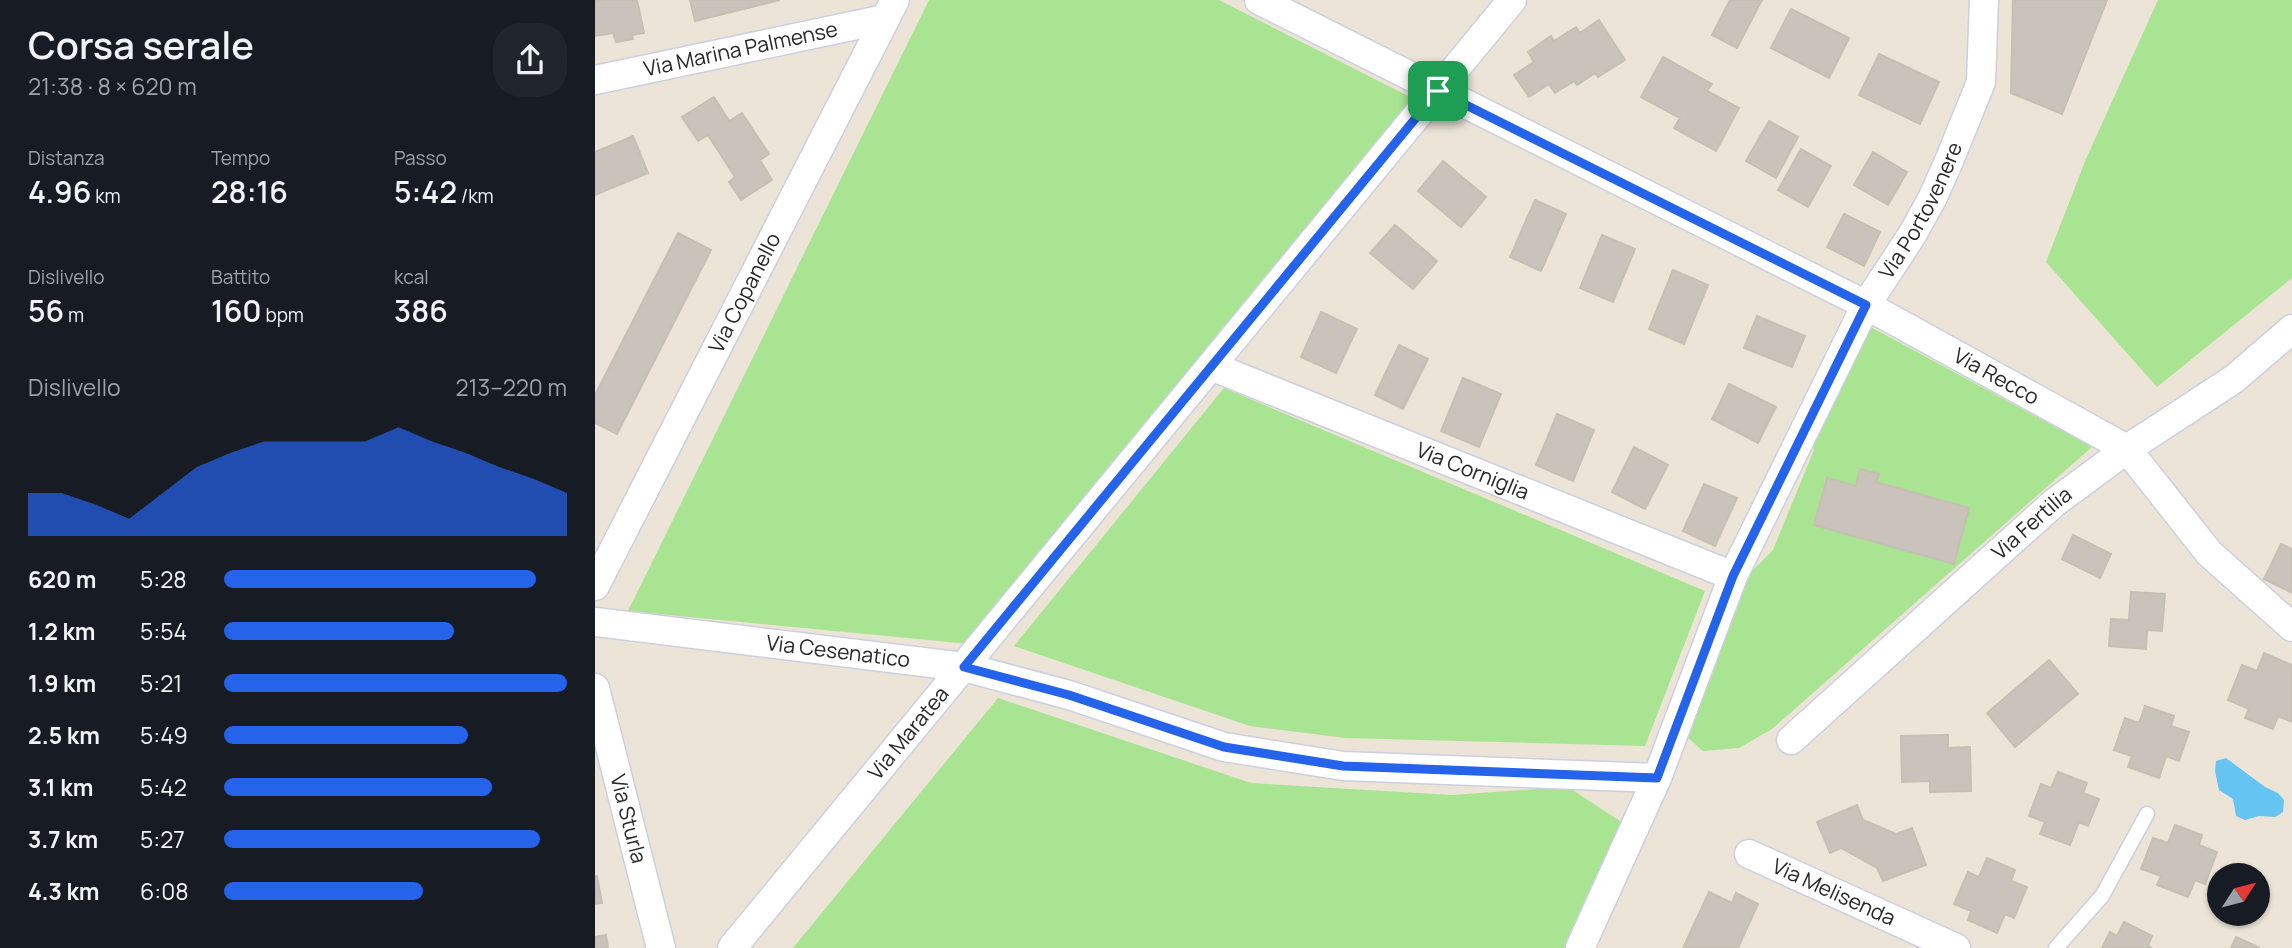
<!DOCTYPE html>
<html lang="it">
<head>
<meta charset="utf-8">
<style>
  :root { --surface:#171b24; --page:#20242c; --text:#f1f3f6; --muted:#9ea1a6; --accent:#2563eb }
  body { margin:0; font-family:Manrope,sans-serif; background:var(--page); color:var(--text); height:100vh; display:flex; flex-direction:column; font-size:26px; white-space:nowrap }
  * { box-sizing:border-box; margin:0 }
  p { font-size:23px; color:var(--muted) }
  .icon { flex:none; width:38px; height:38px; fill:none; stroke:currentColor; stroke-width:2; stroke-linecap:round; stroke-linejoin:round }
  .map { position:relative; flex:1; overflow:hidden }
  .side { display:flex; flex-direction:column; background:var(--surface); width:595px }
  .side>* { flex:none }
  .needle { width:46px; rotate:54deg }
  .tools { position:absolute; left:1612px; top:863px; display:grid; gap:14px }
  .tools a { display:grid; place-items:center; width:63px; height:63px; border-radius:50%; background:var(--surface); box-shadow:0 2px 5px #0004; font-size:35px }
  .pin { position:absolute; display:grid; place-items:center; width:60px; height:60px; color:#fff; margin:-30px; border-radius:14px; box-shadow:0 4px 10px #0006 }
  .round { display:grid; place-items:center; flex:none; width:74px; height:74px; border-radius:28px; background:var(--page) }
  .head { display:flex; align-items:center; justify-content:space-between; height:119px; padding:0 28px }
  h1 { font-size:38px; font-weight:600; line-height:52px }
  .metrics { display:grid; grid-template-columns:repeat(3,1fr); gap:10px; height:119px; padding:7px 28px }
  .metrics div { display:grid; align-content:center }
  .metrics b { font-size:30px; font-weight:600 }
  .metrics small { font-size:19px; font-weight:400 }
  .metrics p { font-size:19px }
  .chart { height:196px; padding:14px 28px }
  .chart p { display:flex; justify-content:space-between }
  .chart svg { width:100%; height:126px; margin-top:7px; fill:var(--accent); opacity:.7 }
  ul { padding:0 28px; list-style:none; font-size:23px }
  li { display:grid; grid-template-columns:112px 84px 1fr; align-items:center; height:52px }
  li i { height:18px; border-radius:9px; background:var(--accent) }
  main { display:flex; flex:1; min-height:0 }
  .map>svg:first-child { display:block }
  .green { fill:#a8e491; fill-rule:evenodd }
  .water { fill:#65c4f2 }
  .building { fill:#c9c3bb; stroke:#c6c0b2; stroke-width:2 }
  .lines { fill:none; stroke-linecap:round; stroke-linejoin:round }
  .lane-casing { stroke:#cdcfe1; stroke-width:17 }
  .street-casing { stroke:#cdcfe1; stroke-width:31 }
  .lane { stroke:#fff; stroke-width:14 }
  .street { stroke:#fff; stroke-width:28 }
  .route-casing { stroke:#fff; stroke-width:14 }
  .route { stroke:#2563eb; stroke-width:9 }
  .labels { text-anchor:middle; stroke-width:7; stroke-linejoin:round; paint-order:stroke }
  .street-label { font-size:21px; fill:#272727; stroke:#fff }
</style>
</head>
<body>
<main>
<section class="side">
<div class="head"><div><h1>Corsa serale</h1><p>21:38 · 8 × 620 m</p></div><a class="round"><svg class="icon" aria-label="share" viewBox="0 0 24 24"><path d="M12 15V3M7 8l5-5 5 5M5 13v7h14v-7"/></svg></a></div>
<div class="metrics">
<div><p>Distanza</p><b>4.96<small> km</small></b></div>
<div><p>Tempo</p><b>28:16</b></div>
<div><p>Passo</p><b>5:42<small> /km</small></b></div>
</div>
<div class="metrics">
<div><p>Dislivello</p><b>56<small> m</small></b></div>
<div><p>Battito</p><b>160<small> bpm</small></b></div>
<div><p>kcal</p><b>386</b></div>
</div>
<div class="chart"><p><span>Dislivello</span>213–220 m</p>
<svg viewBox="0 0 160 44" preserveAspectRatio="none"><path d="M0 44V29L10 29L20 33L30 38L40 29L50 20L60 15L70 11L80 11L90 11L100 11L110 6L120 11L130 15L140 20L150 24L160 29V44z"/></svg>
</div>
<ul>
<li><b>620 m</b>5:28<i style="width:91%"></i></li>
<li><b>1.2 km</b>5:54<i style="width:67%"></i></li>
<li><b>1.9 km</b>5:21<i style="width:100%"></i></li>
<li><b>2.5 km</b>5:49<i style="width:71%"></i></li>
<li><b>3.1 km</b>5:42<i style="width:78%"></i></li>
<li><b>3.7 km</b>5:27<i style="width:92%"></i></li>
<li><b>4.3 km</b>6:08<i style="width:58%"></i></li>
</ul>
</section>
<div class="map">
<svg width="1697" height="948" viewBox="0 0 1697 948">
  <rect width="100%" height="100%" fill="#ebe4d7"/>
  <path class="green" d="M334 0H624L821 100 385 645 33 611Z
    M1563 0H1697V278L1562 387 1451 262 1491 159Z
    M1274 326 1497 447 1177 729 1144 748 1108 751 1092 737 1090 724 1151 577 1178 550 1219 450 1217 432ZM1265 470 1283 474 1281 482 1359 564 1219 525 1232 478 1261 486Z
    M629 388 1110 591 1050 746 751 738 655 726 419 646Z
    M403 698 656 783 856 795 973 787 1031 825 975 948H198Z"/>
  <path class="water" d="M1631 758 1670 787 1683 793 1689 800 1688 812 1680 817 1664 816 1650 820 1641 816 1638 799 1624 790 1620 771 1621 761Z"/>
  <path class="building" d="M0 0H42L49 33 37 35 38 39 21 42 18 33 0 36Z
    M95 0H185L100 21Z
    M1135 0H1167L1142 48 1117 35Z
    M1418 0H1512L1467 114 1416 93Z
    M1196 9 1254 38 1234 78 1176 48Z
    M1004 20 1030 60 1003 77 1000 73 982 85 979 81 960 93 954 84 934 97 919 75 939 62 933 52 956 36 959 41 981 27 985 33Z
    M1284 54 1344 82 1325 124 1264 95Z
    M1068 57 1117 84 1112 91 1144 108 1121 151 1079 128 1085 118 1046 97Z
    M119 97 134 121 147 113 174 154 165 160 177 180 146 200 134 182 140 177 113 135 103 141 87 117Z
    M1174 121 1203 137 1181 178 1151 161Z
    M38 136 53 173 0 195V152Z
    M1206 149 1236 166 1213 207 1183 190Z
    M1278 152 1312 172 1293 205 1259 185Z
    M848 161 891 197 866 227 823 191Z
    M940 200 971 214 946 271 915 257Z
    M1249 214 1285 232 1269 266 1232 247Z
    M800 225 842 261 818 289 775 253Z
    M83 233 116 250 22 434 0 423V395Z
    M1007 235 1040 249 1018 302 985 288Z
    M1078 270 1113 285 1089 344 1054 329Z
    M726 312 762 329 741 373 706 357Z
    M1162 316 1210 336 1197 367 1149 348Z
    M804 345 833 359 808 409 780 395Z
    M868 378 906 394 884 447 846 431Z
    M1134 384 1181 407 1163 443 1117 419Z
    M962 414 999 430 978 481 941 465Z
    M1039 447 1073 465 1050 509 1017 492Z
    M1265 469 1284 474 1281 482 1374 508 1359 564 1219 525 1232 478 1261 486Z
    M1109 484 1142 498 1120 546 1088 531Z
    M1478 535 1516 554 1505 578 1467 559Z
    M1686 544 1697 549V593L1669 579Z
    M1536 592 1570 594 1567 631 1552 630 1551 649 1514 646 1516 619 1534 620Z
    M1669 653 1697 665V722L1683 716 1678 729 1650 718 1654 709 1633 700 1647 665 1662 671Z
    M1454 660 1483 694 1420 747 1392 713Z
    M1550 706 1579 716 1576 726 1594 732 1584 761 1571 756 1564 778 1533 767 1537 756 1519 750 1530 718 1544 723Z
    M1353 735V748L1375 747 1376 791 1335 792V781L1307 782 1306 736Z
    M1463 772 1492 783 1488 793 1504 799 1493 826 1484 822 1475 845 1445 834 1450 822 1434 816 1446 784 1456 788Z
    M1262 805 1268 820 1301 834 1317 828 1331 865 1288 881 1282 868 1246 848 1235 853 1222 822Z
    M1580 825 1607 835 1604 845 1622 852 1610 884 1600 880 1593 897 1562 885 1566 876 1546 869 1558 838 1573 843Z
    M1392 858 1420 870 1416 881 1432 887 1419 918 1410 914 1402 933 1373 920 1376 911 1359 904 1373 872 1384 877Z
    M0 876H2L7 903 0 904Z
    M1114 892 1137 903 1141 893 1163 904 1143 948H1088Z
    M1529 922 1557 936 1553 946 1557 948H1507L1515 932 1522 936Z
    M11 935 13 948H0V937Z
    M1641 937 1665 948H1636Z"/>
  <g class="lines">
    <g class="lane-casing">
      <path id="lane" d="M1461 948 1507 896 1552 814"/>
    </g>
    <g class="street-casing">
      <g id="street">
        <path id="s1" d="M664 0 1271 305 1532 449 1614 553 1697 627"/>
        <path id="s2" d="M0 80 290 19"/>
        <path id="s3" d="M616 366 1138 576"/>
        <path id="s4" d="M0 586 300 0"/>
        <path id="s5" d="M0 622 369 667 474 695 629 747 748 766 1062 778"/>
        <path id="s6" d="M0 688 66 948"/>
        <path id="s7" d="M1196 740 1459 503 1532 449 1639 379 1697 329"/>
        <path id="s8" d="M1154 854 1361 948"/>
        <path id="s9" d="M137 948 917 0"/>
        <path id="s10" d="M985 948 1062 778 1138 576 1271 305 1317 235 1337 199 1354 161 1386 82 1389 0"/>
      </g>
    </g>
    <use href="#lane" class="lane"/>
    <use href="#street" class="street"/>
  </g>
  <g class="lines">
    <g class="route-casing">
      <path id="route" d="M843 91 1271 305 1138 576 1062 778 748 766 629 747 474 695 369 667Z"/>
    </g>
    <use href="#route" class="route"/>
  </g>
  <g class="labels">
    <g class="street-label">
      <text dy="7" stroke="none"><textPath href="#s2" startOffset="149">Via Marina Palmense</textPath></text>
      <text dy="7" stroke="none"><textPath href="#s10" startOffset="814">Via Portovenere</textPath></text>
      <text dy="7" stroke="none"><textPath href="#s4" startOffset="329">Via Copanello</textPath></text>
      <text dy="7" stroke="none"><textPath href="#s1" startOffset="828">Via Recco</textPath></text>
      <text dy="7" stroke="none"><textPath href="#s3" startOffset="282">Via Corniglia</textPath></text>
      <text dy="7" stroke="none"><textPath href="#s7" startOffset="324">Via Fertilia</textPath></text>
      <text dy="7" stroke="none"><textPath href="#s5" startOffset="245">Via Cesenatico</textPath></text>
      <text dy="7" stroke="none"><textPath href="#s9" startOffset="278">Via Maratea</textPath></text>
      <text dy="7" stroke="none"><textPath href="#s6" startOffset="135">Via Sturla</textPath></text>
      <text dy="7" stroke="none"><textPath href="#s8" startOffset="93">Via Melisenda</textPath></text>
    </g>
  </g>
</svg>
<div class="tools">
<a><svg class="needle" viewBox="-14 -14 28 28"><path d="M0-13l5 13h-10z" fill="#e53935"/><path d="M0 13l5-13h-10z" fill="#9ea1a6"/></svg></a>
</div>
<div class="pin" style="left:843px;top:91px;background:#1e9e55"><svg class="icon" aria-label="arrive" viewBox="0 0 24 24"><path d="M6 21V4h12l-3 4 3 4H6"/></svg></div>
</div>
</main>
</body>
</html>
